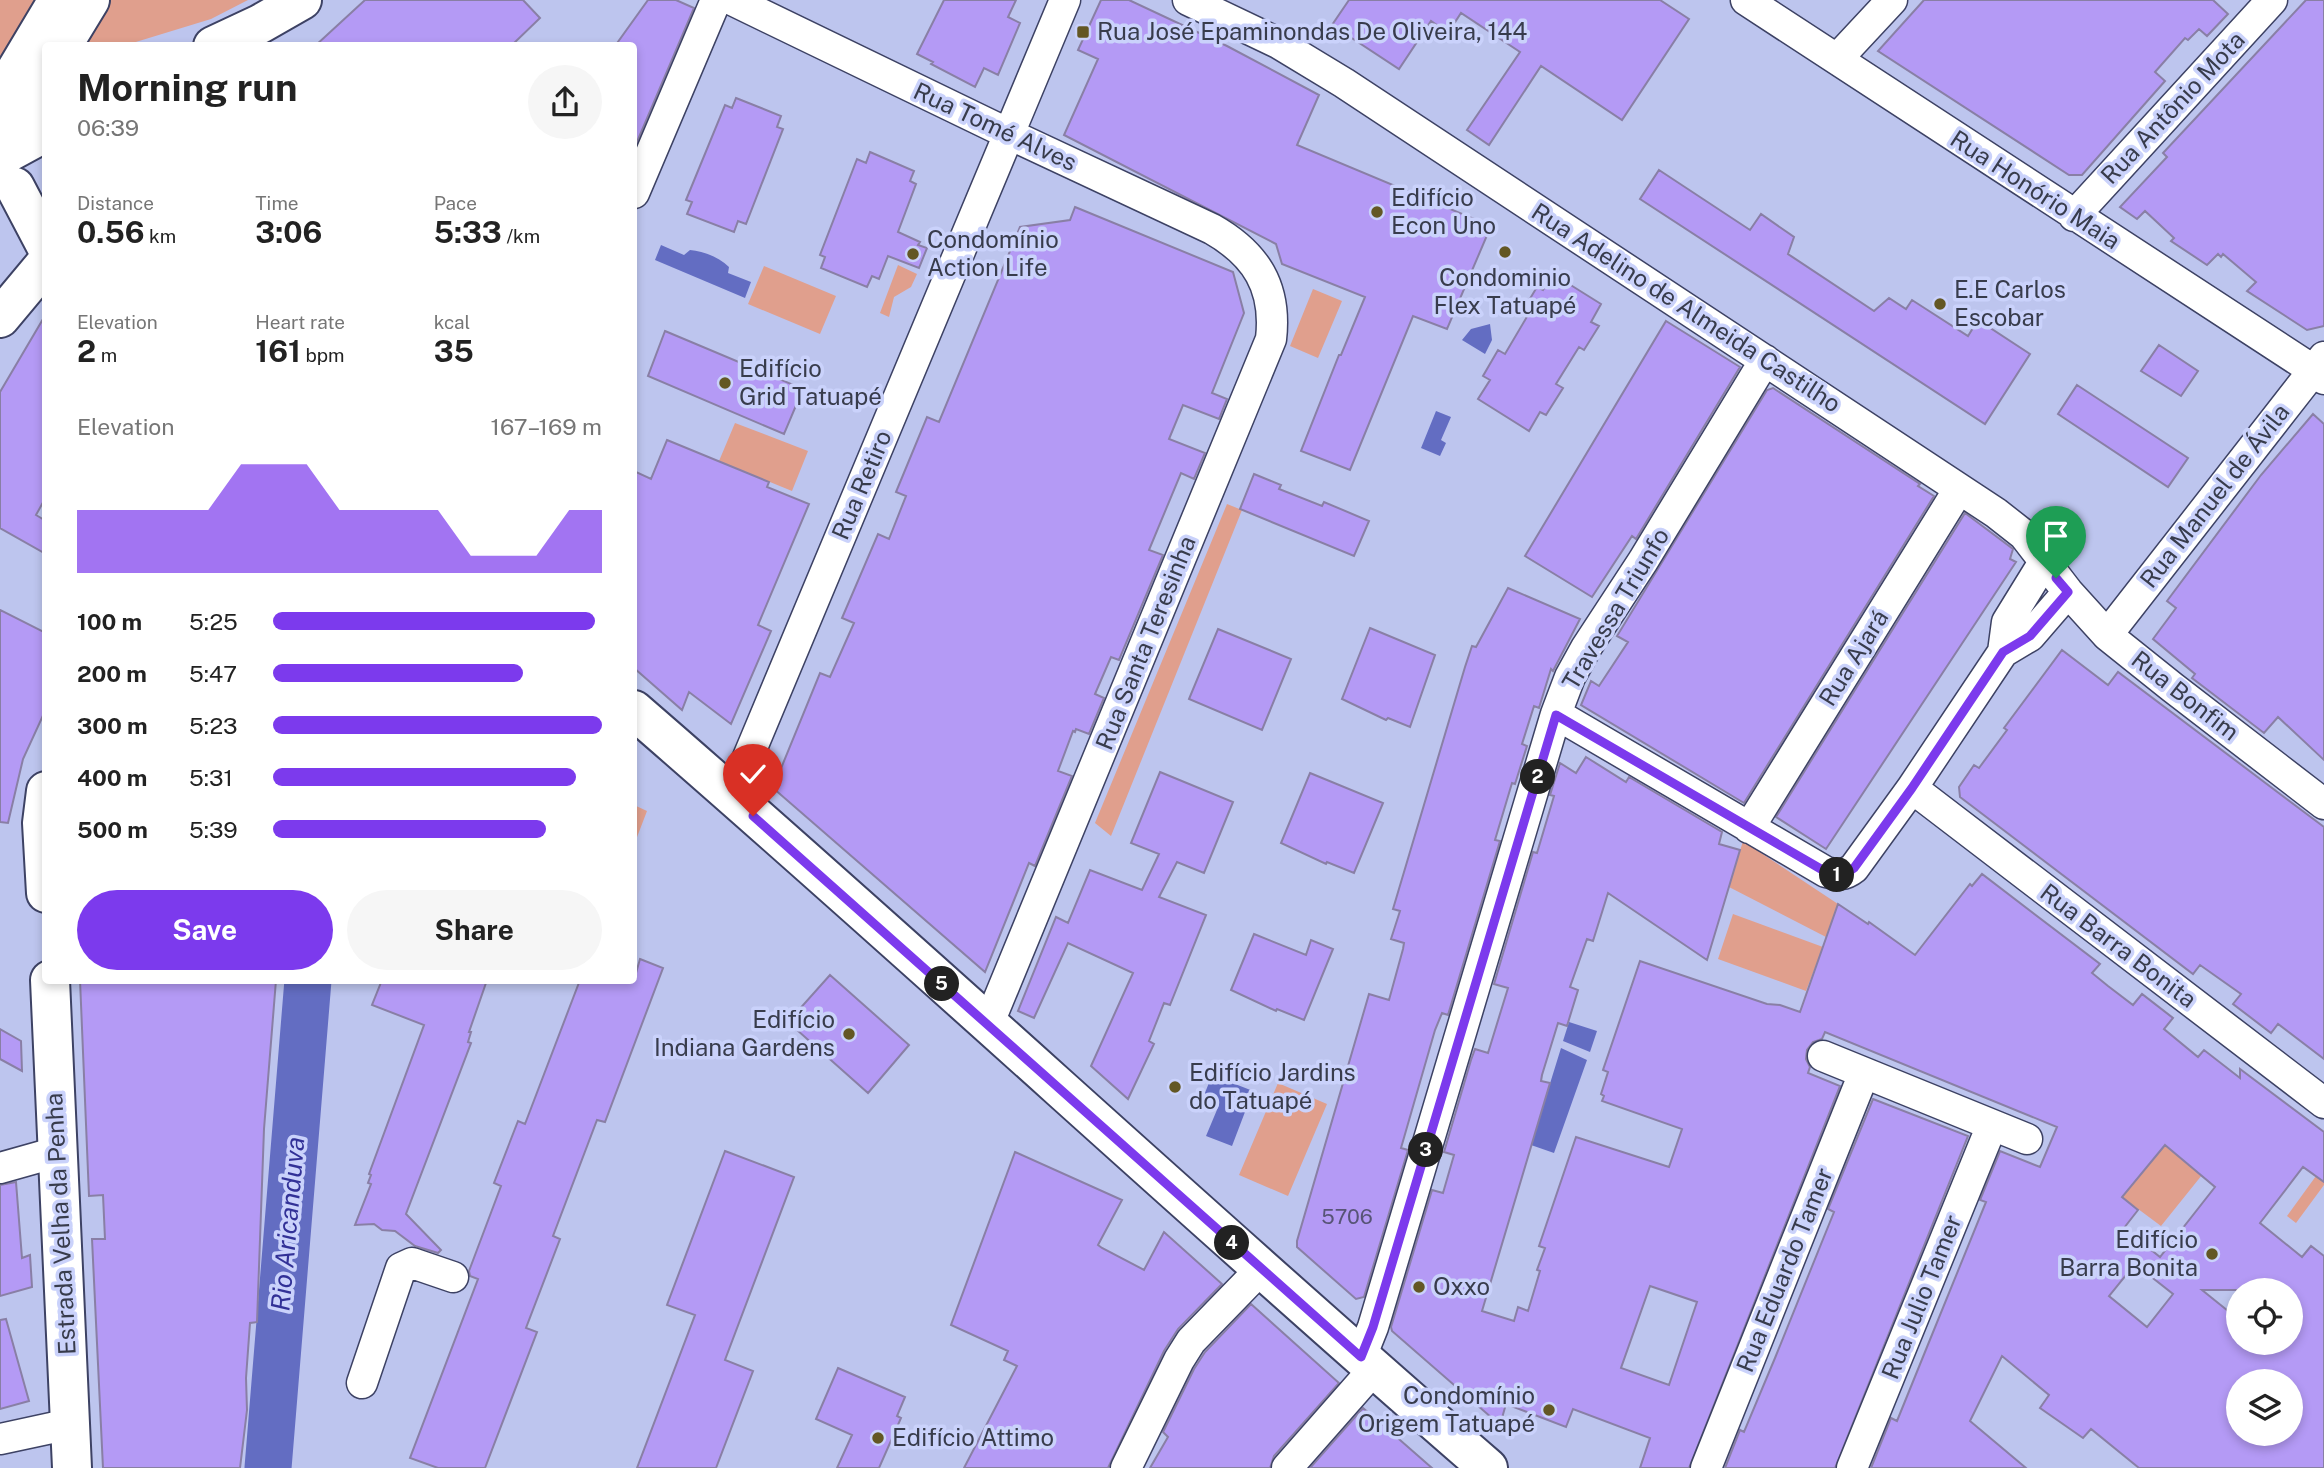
<!DOCTYPE html>
<html lang="en">
<head>
<meta charset="utf-8">
<style>
  :root { --surface:#fff; --page:#f6f6f6; --text:#222; --muted:#767676; --accent:#7c3aed }
  body { margin:0; font-family:"Public Sans",sans-serif; background:var(--page); color:var(--text); height:100vh; display:flex; flex-direction:column; font-size:26px; white-space:nowrap }
  * { box-sizing:border-box; margin:0 }
  p { font-size:23px; color:var(--muted) }
  .icon { flex:none; width:38px; height:38px; fill:none; stroke:currentColor; stroke-width:2; stroke-linecap:round; stroke-linejoin:round }
  .map { position:relative; flex:1; overflow:hidden }
  .sheet { position:absolute; left:42px; top:42px; width:595px; height:942px; display:flex; flex-direction:column; background:var(--surface); border-radius:7px; box-shadow:0 4px 10px #0003 }
  .sheet>* { flex:none }
  .controls { position:absolute; left:2226px; top:1278px; display:grid; gap:14px }
  .controls a { display:grid; place-items:center; width:77px; height:77px; border-radius:50%; background:var(--surface); box-shadow:0 4px 10px #0003; font-size:35px }
  .pin { position:absolute; display:grid; place-items:center; width:60px; height:60px; color:#fff; margin:-72px -30px; border-radius:50% 50% 50% 0; rotate:-45deg; box-shadow:0 0 7px #0007 }
  .pin .icon { rotate:45deg }
  .km { position:absolute; width:35px; height:35px; margin:-18px; border-radius:50%; background:#222; color:#fff; font-size:19px; line-height:35px; text-align:center }
  .round { display:grid; place-items:center; flex:none; width:74px; height:74px; border-radius:37px; background:var(--page) }
  .summary { display:flex; align-items:center; justify-content:space-between; height:119px; padding:0 35px }
  h1 { font-size:38px; font-weight:700; line-height:52px }
  .metrics { display:grid; grid-template-columns:repeat(3,1fr); gap:10px; height:119px; padding:7px 35px }
  .metrics div { display:grid; align-content:center }
  .metrics b { font-size:30px; font-weight:700 }
  .metrics small { font-size:19px; font-weight:400 }
  .metrics p { font-size:19px }
  .chart { height:196px; padding:14px 35px }
  .chart p { display:flex; justify-content:space-between }
  .chart svg { width:100%; height:126px; margin-top:7px; fill:var(--accent); opacity:.7 }
  .button { display:flex; gap:14px; margin-top:auto; padding:14px 35px }
  .button a { flex:1; height:80px; border-radius:42px; background:var(--accent); color:#fff; font-size:28px; font-weight:700; line-height:80px; text-align:center }
  .button a+a { background:var(--page); color:var(--text) }
  ul { padding:0 35px; list-style:none; font-size:23px }
  li { display:grid; grid-template-columns:112px 84px 1fr; align-items:center; height:52px }
  li i { height:18px; border-radius:9px; background:var(--accent) }
  .map>svg:first-child { display:block }
  .green { fill:#e09f8d }
  .water { fill:#636dc2 }
  .lines { fill:none; stroke-linecap:round; stroke-linejoin:round }
  .river { stroke:#636dc2; stroke-width:47 }
  .building { fill:#b49af5; stroke:#897fa5; stroke-width:2; fill-rule:evenodd }
  .street-casing { stroke:#3d4264; stroke-width:33 }
  .secondary-casing { stroke:#3d4264; stroke-width:42 }
  .highway-casing { stroke:#3d4264; stroke-width:42 }
  .street { stroke:#fff; stroke-width:30 }
  .secondary { stroke:#fff; stroke-width:38 }
  .highway { stroke:#fff; stroke-width:38 }
  .route-casing { stroke:#fff; stroke-width:14 }
  .route { stroke:#7c3aed; stroke-width:9 }
  .poi-dot { fill:#635724; stroke:#cad2fb; stroke-width:2.5 }
  .labels { text-anchor:middle; stroke-width:7; stroke-linejoin:round; paint-order:stroke }
  .number-label { font-size:21px; fill:#575476 }
  .poi-label { font-size:24px; fill:#383c4c; stroke:#cad2fb; text-anchor:start }
  .street-label { font-size:24px; fill:#383c4c; stroke:#cad2fb }
  .water-label { font-size:26px; font-style:italic; fill:#323197; stroke:#cad2fb }
</style>
</head>
<body>
<div class="map">
<svg width="2324" height="1468" viewBox="0 0 2324 1468">
  <rect width="100%" height="100%" fill="#bdc5ee"/>
  <path class="green" d="M0 0H248L211 19 126 45 46 46 0 90Z
    M898 265 917 274 911 287 894 297 889 317 880 313Z
    M764 266 836 296 820 334 748 304Z
    M1313 289 1342 301 1318 358 1290 346Z
    M735 423 808 451 792 491 719 461Z
    M1227 504 1242 510 1111 836 1095 823Z
    M634 805 647 811 634 845Z
    M1743 841 1838 904 1826 937 1729 887Z
    M1733 914 1823 947 1806 991 1718 959Z
    M1278 1083 1327 1104 1288 1196 1239 1175Z
    M2164 1145 2202 1175 2161 1226 2122 1197Z
    M2316 1176 2324 1182V1185L2296 1223 2287 1216Z"/>
  <path class="water" d="M661 245 684 255 690 250C703 251 719 257 729 267L728 273 751 282 745 298 655 260Z
    M1490 324 1492 340 1485 354 1462 340 1471 329Z
    M1436 411 1451 417 1441 440 1446 443 1440 456 1421 448Z
    M1569 1022 1597 1031 1590 1052 1563 1041Z
    M1561 1048 1587 1060 1554 1153 1531 1145Z
    M1212 1075 1253 1091 1232 1146 1206 1136 1219 1105 1203 1098Z"/>
  <g class="lines">
    <path class="river" d="M268 1468 308 980"/>
  </g>
  <path class="building" d="M365 0H523L540 18 511 46H315Z
    M648 0H676L694 8 634 149V46H615Z
    M944 0H1016L1008 17 1020 23 998 75 984 68 975 87 931 64 933 62 917 54Z
    M1101 0H1129L1227 46 1319 95 1297 145 1491 226 1447 329 1413 316 1350 470 1301 451 1339 355H1341L1365 297 1282 264 1276 244 1064 135 1098 59 1078 50Z
    M1349 0H1660L1689 19 1622 120 1541 66 1489 145 1467 130 1520 52 1461 13 1448 33 1431 21 1399 69 1332 25Z
    M1924 0H2213L2228 14 2207 36 2199 29 2188 40 2185 38 2155 72 2165 81 2082 175H2069L1878 51Z
    M2306 0H2324V326L2307 330 2247 291 2256 282 2223 254 2221 257 2218 254 2207 265 2171 241 2174 238 2145 211 2137 219 2120 207 2167 157 2163 153Z
    M736 98 781 116 777 127 783 129 746 224 738 221 734 232 687 214 692 202 686 200 725 105 732 108Z
    M870 152 914 171 910 181 916 184 898 232 920 242 918 245 927 248 919 268 888 256 879 279 872 276 867 287 821 268 825 257 820 255 857 159 866 163Z
    M1659 170 1750 230 1761 214 1794 237 1788 254 1874 311 1889 298 1906 309 1912 300 1968 336 1978 320 2030 354 1985 424 1640 199Z
    M1075 207 1233 272 1244 313 1212 393 1227 399 1219 419 1183 405 1169 439 1205 453 1194 479 1181 473 1149 550 1163 555 1119 660 1111 657 1095 694 1104 698 1089 734 1076 729 1075 732 1073 731 1058 771 1072 776 1035 866 1029 863 985 972 773 788 820 673 830 677 854 623 842 618 878 534 889 539 906 496 896 492 927 417 939 422 1020 227 1070 220Z
    M1553 274 1601 304 1591 322 1599 326 1584 350 1579 347 1556 384 1563 388 1546 415 1540 412 1529 431 1478 399 1490 380 1483 376 1498 350 1505 354 1528 315 1522 312 1537 287 1543 290Z
    M46 314V497L36 515 46 521V554L0 528V392Z
    M1666 321 1740 367 1636 539 1632 536 1592 597 1525 556Z
    M665 331 803 389 784 434 648 376Z
    M2159 345 2198 371 2181 396 2141 371Z
    M2077 385 2188 458 2168 487 2058 414Z
    M1773 388 1920 484 1918 486 1934 496 1744 803 1581 705 1591 681 1599 686 1628 642 1617 636 1767 390Z
    M2313 414 2324 424V760L2278 717 2264 733 2192 678 2195 674 2153 639 2176 608 2167 601 2261 475Z
    M667 440 769 482 767 487 809 504 758 625 771 631 731 724 689 692 682 710 634 668V471L651 479Z
    M1254 474 1281 485 1279 489 1322 506 1324 502 1369 521 1354 556 1240 509Z
    M1965 513 2013 549 2010 559 2016 562 1826 849 1776 817Z
    M1508 588 1580 619 1553 671 1551 669 1539 708 1534 706 1522 744 1527 746 1515 784 1512 783 1495 840 1500 841 1448 1015 1442 1013 1435 1030 1401 1148 1408 1150 1364 1297 1356 1299 1297 1247V1241L1369 994 1389 1000 1403 949 1404 943 1391 939 1400 911 1393 909 1465 667 1472 646 1476 647Z
    M0 610 46 633V709L23 759 8 823 0 822Z
    M1370 628 1435 655 1410 727 1388 718 1386 720 1342 699Z
    M1218 629 1291 659 1262 730 1189 699Z
    M2062 650 2108 685 2118 672 2324 827V1059L2278 1024 2271 1033 2233 1004 2241 994 2200 965 2193 974 1960 797 1959 787 1974 765 1979 768 2007 730 2004 728Z
    M1586 757 1626 782 1629 777 1722 832 1719 844 1740 850 1707 960 1608 893 1593 941 1587 939 1570 987 1578 990 1567 1026 1558 1023 1542 1075 1541 1081 1550 1083 1482 1311 1514 1321 1518 1307 1528 1311 1540 1271 1537 1270 1545 1248 1539 1246 1576 1137 1669 1167 1682 1129 1602 1101 1604 1096 1601 1094 1608 1072 1603 1070 1640 961 1767 1004 1780 1005 1800 1012 1838 904 1868 924 1869 922 1915 955 1970 884 1972 886 1982 874 2100 964 2092 973 2108 986 2133 1005 2142 994 2173 1018 2164 1029 2198 1057 2204 1050 2240 1078V1069L2324 1132V1182L2303 1167 2260 1223 2302 1257 2311 1246 2324 1256V1468H2139L2091 1429 2083 1438 2040 1408 2049 1395 2002 1356 1970 1421 2026 1468H1871L1891 1418 1897 1421 1927 1347 1986 1202 1980 1200 2000 1151 2040 1167 2057 1127 1825 1032 1822 1039 1813 1042 1807 1050 1806 1059 1810 1067 1808 1073 1840 1086 1689 1468H1640L1650 1438 1573 1409 1566 1427 1506 1404 1500 1425 1392 1331 1391 1327 1432 1190 1443 1193 1454 1155 1444 1152 1471 1060 1475 1049 1488 1053 1508 988 1494 984 1533 852 1537 853 1554 796 1550 795 1560 763 1576 773ZM2165 1145 2215 1187 2160 1257 2124 1228 2138 1210 2122 1197ZM2135 1264 2173 1294 2147 1327 2109 1296ZM1650 1286 1697 1302 1669 1385 1621 1368ZM2202 1290H2291V1342H2238V1319ZM2238 1381H2291V1433H2238Z
    M1160 772 1233 802 1204 873 1177 862 1159 897 1206 915 1170 1005 1164 1003 1149 1041 1154 1044 1128 1099 1091 1066 1133 973 1068 943 1034 1018 1018 1011 1056 917 1068 923 1090 870 1142 890 1159 854 1131 843Z
    M1310 773 1383 803 1354 873 1327 862 1326 864 1281 843Z
    M1254 934 1306 955 1311 940 1333 949 1304 1020 1277 1009 1276 1011 1231 990Z
    M640 959 663 968 605 1122 597 1120 553 1236 560 1239 526 1328 537 1332 485 1468H438L410 1458 478 1279 470 1276 469 1271 501 1186 494 1183 518 1121 525 1124 580 980H634Z
    M830 975 909 1045 868 1093 788 1022Z
    M80 980H276L264 1129 257 1322 250 1323 246 1378 247 1410 240 1468H103L92 1239H105L103 1195 89 1196Z
    M382 980H487L469 1032H471L468 1042 471 1043 406 1214 441 1250 438 1253 415 1246 395 1231 382 1230 374 1224 355 1225 371 1184 368 1183 371 1175 369 1174 424 1025 372 1005Z
    M0 1029 21 1041 22 1071 0 1059Z
    M1873 1099 1968 1136 1835 1468H1725L1740 1430 1744 1432 1775 1358 1834 1212 1828 1209Z
    M725 1151 794 1177 725 1360 753 1371 716 1468H637L695 1315 667 1305Z
    M1015 1152 1122 1200 1098 1245 1102 1248 1144 1270 1164 1232 1222 1284 1178 1329 1164 1351 1108 1468H964L1017 1366 1004 1360 1008 1351 951 1325Z
    M16 1182 22 1258 30 1255 32 1287 0 1296V1185Z
    M1251 1304 1339 1383 1274 1456 1270 1468H1150L1168 1437 1163 1432 1194 1369 1205 1352Z
    M6 1319 29 1401 0 1409V1320Z
    M838 1368 905 1397 897 1416 901 1418 879 1468H837L852 1435 816 1419Z
    M1363 1408 1384 1426 1432 1468H1310Z"/>
  <g class="lines">
    <g class="street-casing">
      <path id="street" d="M732 0 1009 134 1212 229C1256 254 1277 287 1271 339L988 1025
        M1188 0 1278 43 1344 83 1996 513 2024 535 2068 592 2107 635 2172 687 2324 804
        M1746 0 2313 370 2324 379
        M1837 59 1892 0
        M634 193 716 0
        M2074 216 2272 0
        M2044 562 2007 622 2003 652 2030 636 2068 592
        M2107 635 2324 357
        M1556 714 1826 872C1838 875 1844 876 1854 868L1912 788 2003 652
        M1912 788 2324 1103
        M730 796 746 762 1065 0
        M1749 828 1959 489
        M1823 1056 2027 1139
        M0 1168 57 1152
        M1361 1357 1373 1327 1556 714 1570 677 1586 648 1643 561 1765 360
        M362 1383 401 1268 412 1263 453 1277
        M0 1439 70 1424
        M1126 1468 1179 1360 1191 1341 1261 1269
        M1287 1468 1374 1369
        M1706 1468 1864 1073
        M1852 1468 1992 1125"/>
    </g>
    <g class="secondary-casing">
      <path id="secondary" d="M213 46 260 24 302 0
        M0 157 46 132
        M15 187 46 246
        M0 318 46 263
        M634 710C922 959 1200 1219 1488 1468
        M46 791 42 823 46 893
        M50 980 72 1468"/>
    </g>
    <g class="highway-casing">
      <path id="highway" d="M62 46 90 0
        M0 97 58 0
        M0 150 46 74"/>
    </g>
    <use href="#street" class="street"/>
    <use href="#secondary" class="secondary"/>
    <use href="#highway" class="highway"/>
  </g>
  <g class="lines">
    <g class="route-casing">
      <path id="route" d="M753 816 1361 1357 1373 1327 1556 715 1826 872C1838 875 1844 876 1854 868L1912 788 2003 652 2030 636 2068 592 2056 578"/>
    </g>
    <use href="#route" class="route"/>
  </g>
  <g class="poi-dot">
    <rect x="1076" y="25" width="14" height="14" rx="3.5"/>
    <circle cx="1377" cy="212" r="7"/>
    <circle cx="1505" cy="252" r="7"/>
    <circle cx="913" cy="254" r="7"/>
    <circle cx="1940" cy="304" r="7"/>
    <circle cx="725" cy="383" r="7"/>
    <circle cx="849" cy="1034" r="7"/>
    <circle cx="1175" cy="1087" r="7"/>
    <circle cx="2212" cy="1254" r="7"/>
    <circle cx="1419" cy="1287" r="7"/>
    <circle cx="1549" cy="1410" r="7"/>
    <circle cx="878" cy="1438" r="7"/>
  </g>
  <g class="labels">
    <g class="number-label">
      <text x="1347" y="1224">5706</text>
    </g>
    <g class="poi-label">
      <text x="1097" y="40">Rua José Epaminondas De Oliveira, 144</text>
      <text x="1391" y="206">Edifício<tspan x="1391" dy="28">Econ Uno</tspan></text>
      <text x="927" y="248">Condomínio<tspan x="927" dy="28">Action Life</tspan></text>
      <text x="1505" y="286" text-anchor="middle">Condominio<tspan x="1505" dy="28">Flex Tatuapé</tspan></text>
      <text x="1954" y="298">E.E Carlos<tspan x="1954" dy="28">Escobar</tspan></text>
      <text x="739" y="377">Edifício<tspan x="739" dy="28">Grid Tatuapé</tspan></text>
      <text x="835" y="1028" text-anchor="end">Edifício<tspan x="835" dy="28">Indiana Gardens</tspan></text>
      <text x="1189" y="1081">Edifício Jardins<tspan x="1189" dy="28">do Tatuapé</tspan></text>
      <text x="2198" y="1248" text-anchor="end">Edifício<tspan x="2198" dy="28">Barra Bonita</tspan></text>
      <text x="1433" y="1295">Oxxo</text>
      <text x="1535" y="1404" text-anchor="end">Condomínio<tspan x="1535" dy="28">Origem Tatuapé</tspan></text>
      <text x="892" y="1446">Edifício Attimo</text>
    </g>
    <g class="street-label">
      <text transform="translate(2173 108) rotate(-47)" y="8">Rua Antônio Mota</text>
      <text transform="translate(995 127) rotate(25)" y="8">Rua Tomé Alves</text>
      <text transform="translate(2035 190) rotate(33)" y="8">Rua Honório Maia</text>
      <text transform="translate(1686 308) rotate(33)" y="8">Rua Adelino de Almeida Castilho</text>
      <text transform="translate(862 485) rotate(-67)" y="8">Rua Retiro</text>
      <text transform="translate(2215 496) rotate(-52)" y="8">Rua Manuel de Ávila</text>
      <text transform="translate(1616 609) rotate(-59)" y="8">Travessa Triunfo</text>
      <text transform="translate(1146 643) rotate(-68)" y="8">Rua Santa Teresinha</text>
      <text transform="translate(1854 658) rotate(-58)" y="8">Rua Ajará</text>
      <text transform="translate(2185 696) rotate(38)" y="8">Rua Bonfim</text>
      <text transform="translate(2118 946) rotate(37)" y="8">Rua Barra Bonita</text>
      <text transform="translate(61 1224) rotate(-93)" y="8">Estrada Velha da Penha</text>
      <text transform="translate(1785 1270) rotate(-68)" y="8">Rua Eduardo Tamer</text>
      <text transform="translate(1922 1297) rotate(-68)" y="8">Rua Julio Tamer</text>
    </g>
    <g class="water-label">
      <text transform="translate(288 1224) rotate(-85)" y="9">Rio Aricanduva</text>
    </g>
  </g>
</svg>
<div class="controls">
<a><svg class="icon" aria-label="locate" viewBox="0 0 24 24"><circle cx="12" cy="12" r="6"/><path d="M12 2v4M12 18v4M2 12h4M18 12h4"/></svg></a>
<a><svg class="icon" aria-label="layers" viewBox="0 0 24 24"><path d="M12 4l9 5-9 5-9-5zM3 14l9 5 9-5"/></svg></a>
</div>
<div class="pin" style="left:2056px;top:578px;background:#1e9e55"><svg class="icon" aria-label="arrive" viewBox="0 0 24 24"><path d="M6 21V4h12l-3 4 3 4H6"/></svg></div>
<div class="pin" style="left:753px;top:816px;background:#d93025"><svg class="icon" aria-label="check" viewBox="0 0 24 24"><path d="M5 12l5 5 9-10"/></svg></div>
<b class="km" style="left:1837px;top:875px">1</b>
<b class="km" style="left:1538px;top:777px">2</b>
<b class="km" style="left:1426px;top:1150px">3</b>
<b class="km" style="left:1232px;top:1243px">4</b>
<b class="km" style="left:942px;top:984px">5</b>
<section class="sheet">
<div class="summary"><div><h1>Morning run</h1><p>06:39</p></div><a class="round"><svg class="icon" aria-label="share" viewBox="0 0 24 24"><path d="M12 15V3M7 8l5-5 5 5M5 13v7h14v-7"/></svg></a></div>
<div class="metrics">
<div><p>Distance</p><b>0.56<small> km</small></b></div>
<div><p>Time</p><b>3:06</b></div>
<div><p>Pace</p><b>5:33<small> /km</small></b></div>
</div>
<div class="metrics">
<div><p>Elevation</p><b>2<small> m</small></b></div>
<div><p>Heart rate</p><b>161<small> bpm</small></b></div>
<div><p>kcal</p><b>35</b></div>
</div>
<div class="chart"><p><span>Elevation</span>167–169 m</p>
<svg viewBox="0 0 160 44" preserveAspectRatio="none"><path d="M0 44V22L10 22L20 22L30 22L40 22L50 6L60 6L70 6L80 22L90 22L100 22L110 22L120 38L130 38L140 38L150 22L160 22V44z"/></svg>
</div>
<ul>
<li><b>100 m</b>5:25<i style="width:98%"></i></li>
<li><b>200 m</b>5:47<i style="width:76%"></i></li>
<li><b>300 m</b>5:23<i style="width:100%"></i></li>
<li><b>400 m</b>5:31<i style="width:92%"></i></li>
<li><b>500 m</b>5:39<i style="width:83%"></i></li>
</ul>
<div class="button"><a>Save</a><a>Share</a></div>
</section>
</div>
</body>
</html>
